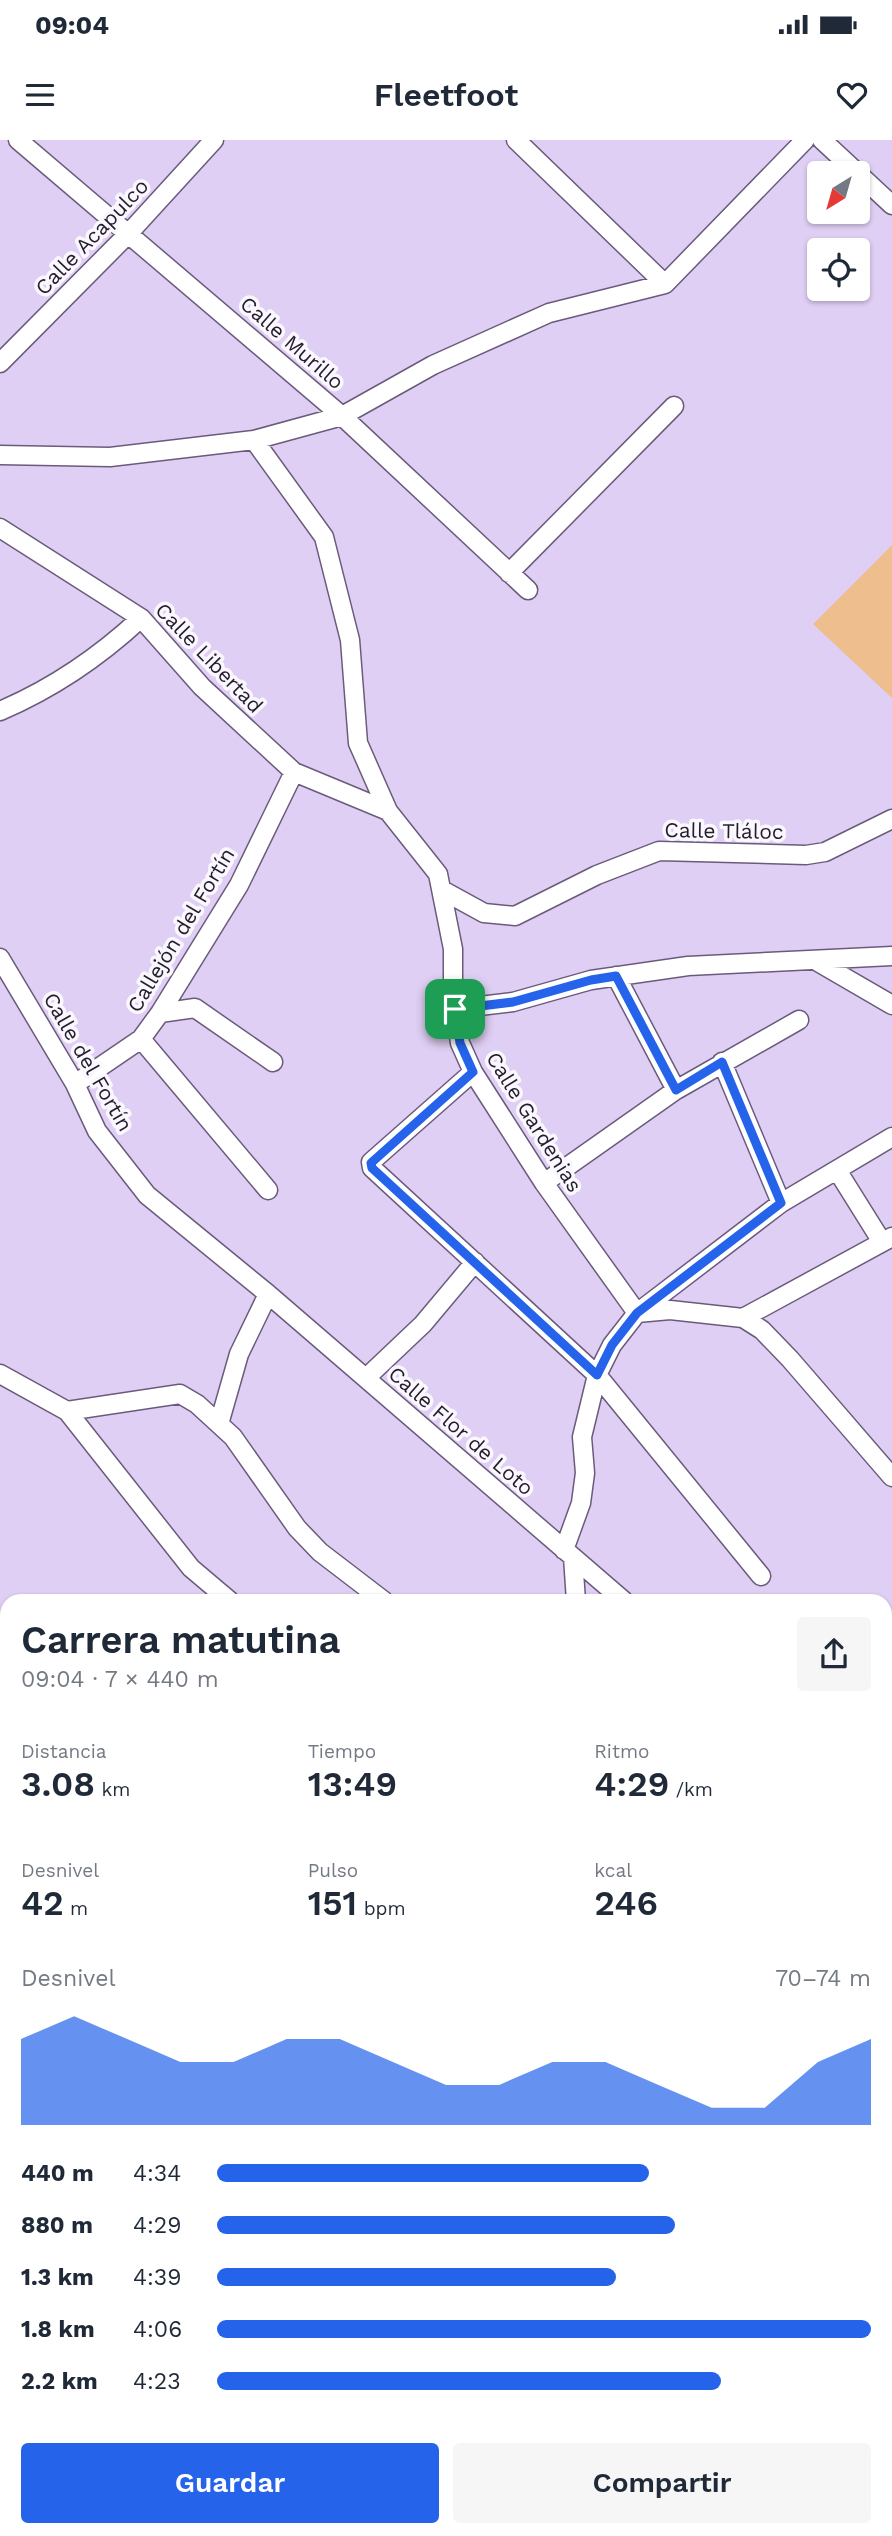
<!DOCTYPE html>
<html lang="es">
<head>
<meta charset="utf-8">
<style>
  :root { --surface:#fff; --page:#f6f6f7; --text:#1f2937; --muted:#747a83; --accent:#2563eb }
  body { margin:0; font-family:"Work Sans",sans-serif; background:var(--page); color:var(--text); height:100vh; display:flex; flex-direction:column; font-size:26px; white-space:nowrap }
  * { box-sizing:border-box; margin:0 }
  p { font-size:23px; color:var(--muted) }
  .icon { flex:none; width:38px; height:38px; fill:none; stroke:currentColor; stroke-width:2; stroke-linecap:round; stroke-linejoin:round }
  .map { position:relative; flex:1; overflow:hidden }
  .sheet { position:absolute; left:0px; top:1454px; width:892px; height:943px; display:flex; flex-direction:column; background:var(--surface); border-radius:21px 21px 0 0; box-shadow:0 2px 5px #0004 }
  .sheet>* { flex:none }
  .needle { width:46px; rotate:217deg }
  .buttons { position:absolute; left:807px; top:21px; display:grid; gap:14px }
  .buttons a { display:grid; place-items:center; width:63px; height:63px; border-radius:7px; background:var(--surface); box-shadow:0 2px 5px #0004; font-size:35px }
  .pin { position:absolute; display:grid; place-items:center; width:60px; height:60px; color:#fff; margin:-30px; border-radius:14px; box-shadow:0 4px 10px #0006 }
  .round { display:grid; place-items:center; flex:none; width:74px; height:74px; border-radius:7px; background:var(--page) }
  .summary { display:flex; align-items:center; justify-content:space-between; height:119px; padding:0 21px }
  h1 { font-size:38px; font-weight:600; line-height:52px }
  .metrics { display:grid; grid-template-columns:repeat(3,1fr); gap:10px; height:119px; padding:7px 21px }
  .metrics div { display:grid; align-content:center }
  .metrics b { font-size:35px; font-weight:600 }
  .metrics small { font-size:19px; font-weight:400 }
  .metrics p { font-size:19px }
  .chart { height:196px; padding:14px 21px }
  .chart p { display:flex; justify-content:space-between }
  .chart svg { width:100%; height:126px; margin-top:7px; fill:var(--accent); opacity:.7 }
  .cta { display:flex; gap:14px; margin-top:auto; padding:14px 21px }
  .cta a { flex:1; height:80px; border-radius:7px; background:var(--accent); color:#fff; font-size:28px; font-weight:600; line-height:80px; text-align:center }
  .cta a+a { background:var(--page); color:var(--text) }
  ul { padding:0 21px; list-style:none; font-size:23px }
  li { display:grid; grid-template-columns:112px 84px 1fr; align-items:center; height:52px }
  li i { height:18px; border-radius:9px; background:var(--accent) }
  .status { display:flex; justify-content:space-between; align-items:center; height:49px; padding:0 35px; background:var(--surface); direction:ltr }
  .status svg { height:19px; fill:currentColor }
  header { display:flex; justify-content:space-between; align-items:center; height:91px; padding:0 21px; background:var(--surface); font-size:32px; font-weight:600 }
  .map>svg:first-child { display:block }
  .green { fill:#efbe8e }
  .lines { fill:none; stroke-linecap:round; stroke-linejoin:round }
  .street-casing { stroke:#6a5b7b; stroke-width:21 }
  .primary-casing { stroke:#6a5b7b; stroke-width:32 }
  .street { stroke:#fff; stroke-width:18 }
  .primary { stroke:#fff; stroke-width:28 }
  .route-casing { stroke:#fff; stroke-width:14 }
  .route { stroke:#2563eb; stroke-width:9 }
  .labels { text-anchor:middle; stroke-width:7; stroke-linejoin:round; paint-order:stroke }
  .street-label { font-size:21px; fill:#231d2a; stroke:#faf7fe }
</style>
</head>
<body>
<div class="status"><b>09:04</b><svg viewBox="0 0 49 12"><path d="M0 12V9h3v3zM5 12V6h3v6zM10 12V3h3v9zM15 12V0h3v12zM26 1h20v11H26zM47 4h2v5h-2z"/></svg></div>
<header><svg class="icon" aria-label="menu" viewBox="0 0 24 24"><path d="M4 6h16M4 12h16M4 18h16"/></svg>Fleetfoot<svg class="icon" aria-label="heart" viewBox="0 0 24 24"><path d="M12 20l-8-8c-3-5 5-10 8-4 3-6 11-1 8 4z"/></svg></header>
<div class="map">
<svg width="892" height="2396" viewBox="0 0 892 2396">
  <rect width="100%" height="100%" fill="#e0cff4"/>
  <path class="green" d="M892 405V558L813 484Z"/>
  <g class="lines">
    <g class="street-casing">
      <path id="street" d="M18 0 342 276 528 450
        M516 0 665 144
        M822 0 892 65
        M0 223 129 93 214 0
        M254 300 324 397 350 500 358 603 388 671 438 734 453 809V855L460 903 473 932 544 1043 637 1173 670 1170 743 1178 762 1190 790 1219 892 1337
        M0 315 110 317 254 300 342 276 433 225 549 173 665 144 805 0
        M0 388 141 478 202 547 294 632 388 671
        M509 433 674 266
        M0 571C54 548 98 518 141 478
        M442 750 484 773 515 776 597 735 659 711 806 715 825 712 892 679
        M0 818 75 944 97 991 147 1055 268 1154 624 1461
        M818 822 892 865
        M616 836 676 950
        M455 869 513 862 591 840 688 826 892 816
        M160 873 195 868 273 922
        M141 899 268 1050
        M722 922 781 1063
        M473 932 371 1022 372 1028 597 1235 761 1436
        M75 944 141 899 160 873 239 745 294 632
        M837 1030 882 1102
        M544 1043 676 950 799 880
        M743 1178 892 1097
        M0 1234 67 1271 191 1428 230 1461
        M366 1238 423 1184 475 1122
        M67 1271 180 1254 197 1264 233 1297 297 1388 320 1412 384 1461
        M219 1284 239 1214 268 1154
        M564 1410 581 1363 585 1333 582 1297 597 1235 612 1205 637 1173 781 1063 892 997
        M573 1417 576 1461
        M886 1888 892 1895
        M886 1921 892 1914
        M886 2218 892 2223
        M664 2390 665 2396"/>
    </g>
    <g class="primary-casing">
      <path id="primary" d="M0 1628 7 1629
        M886 1700 892 1698"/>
    </g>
    <use href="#street" class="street"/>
    <use href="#primary" class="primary"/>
  </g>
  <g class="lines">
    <g class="route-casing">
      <path id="route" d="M616 836 676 950 722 922 781 1063 637 1173 612 1205 597 1235 372 1028 371 1023 473 932 460 903 455 869 513 862 591 840Z"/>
    </g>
    <use href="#route" class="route"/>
  </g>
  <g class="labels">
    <g class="street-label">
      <text transform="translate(92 97) rotate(-46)" y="7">Calle Acapulco</text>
      <text transform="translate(292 203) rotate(41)" y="7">Calle Murillo</text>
      <text transform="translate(209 518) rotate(46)" y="7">Calle Libertad</text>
      <text transform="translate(724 691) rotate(1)" y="7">Calle Tláloc</text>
      <text transform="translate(181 790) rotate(-59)" y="7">Callejón del Fortín</text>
      <text transform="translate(88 922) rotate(60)" y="7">Calle del Fortín</text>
      <text transform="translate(534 982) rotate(58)" y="7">Calle Gardenias</text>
      <text transform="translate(461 1291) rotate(41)" y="7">Calle Flor de Loto</text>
    </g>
  </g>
</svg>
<div class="buttons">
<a><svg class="needle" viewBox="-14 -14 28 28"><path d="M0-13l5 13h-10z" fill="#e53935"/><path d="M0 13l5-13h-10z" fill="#747a83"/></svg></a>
<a><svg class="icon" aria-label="locate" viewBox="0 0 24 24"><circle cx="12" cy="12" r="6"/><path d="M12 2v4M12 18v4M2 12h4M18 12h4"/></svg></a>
</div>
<div class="pin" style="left:455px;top:869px;background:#1e9e55"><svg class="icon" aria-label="arrive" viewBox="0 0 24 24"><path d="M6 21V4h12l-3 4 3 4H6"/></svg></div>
<section class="sheet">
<div class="summary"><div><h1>Carrera matutina</h1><p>09:04 · 7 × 440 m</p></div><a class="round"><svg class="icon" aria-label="share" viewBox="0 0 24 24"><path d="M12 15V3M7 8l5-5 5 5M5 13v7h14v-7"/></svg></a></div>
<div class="metrics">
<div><p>Distancia</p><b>3.08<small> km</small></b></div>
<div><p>Tiempo</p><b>13:49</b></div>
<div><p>Ritmo</p><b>4:29<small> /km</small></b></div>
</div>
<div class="metrics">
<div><p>Desnivel</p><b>42<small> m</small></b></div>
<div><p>Pulso</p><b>151<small> bpm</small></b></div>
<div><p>kcal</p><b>246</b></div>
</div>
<div class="chart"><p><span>Desnivel</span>70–74 m</p>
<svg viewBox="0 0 160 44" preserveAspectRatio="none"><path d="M0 44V14L10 6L20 14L30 22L40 22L50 14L60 14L70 22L80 30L90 30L100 22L110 22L120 30L130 38L140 38L150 22L160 14V44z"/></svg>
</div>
<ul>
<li><b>440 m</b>4:34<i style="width:66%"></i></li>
<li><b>880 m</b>4:29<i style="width:70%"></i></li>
<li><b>1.3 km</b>4:39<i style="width:61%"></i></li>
<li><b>1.8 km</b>4:06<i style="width:100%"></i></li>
<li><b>2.2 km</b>4:23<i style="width:77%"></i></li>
</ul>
<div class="cta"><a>Guardar</a><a>Compartir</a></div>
</section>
</div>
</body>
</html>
